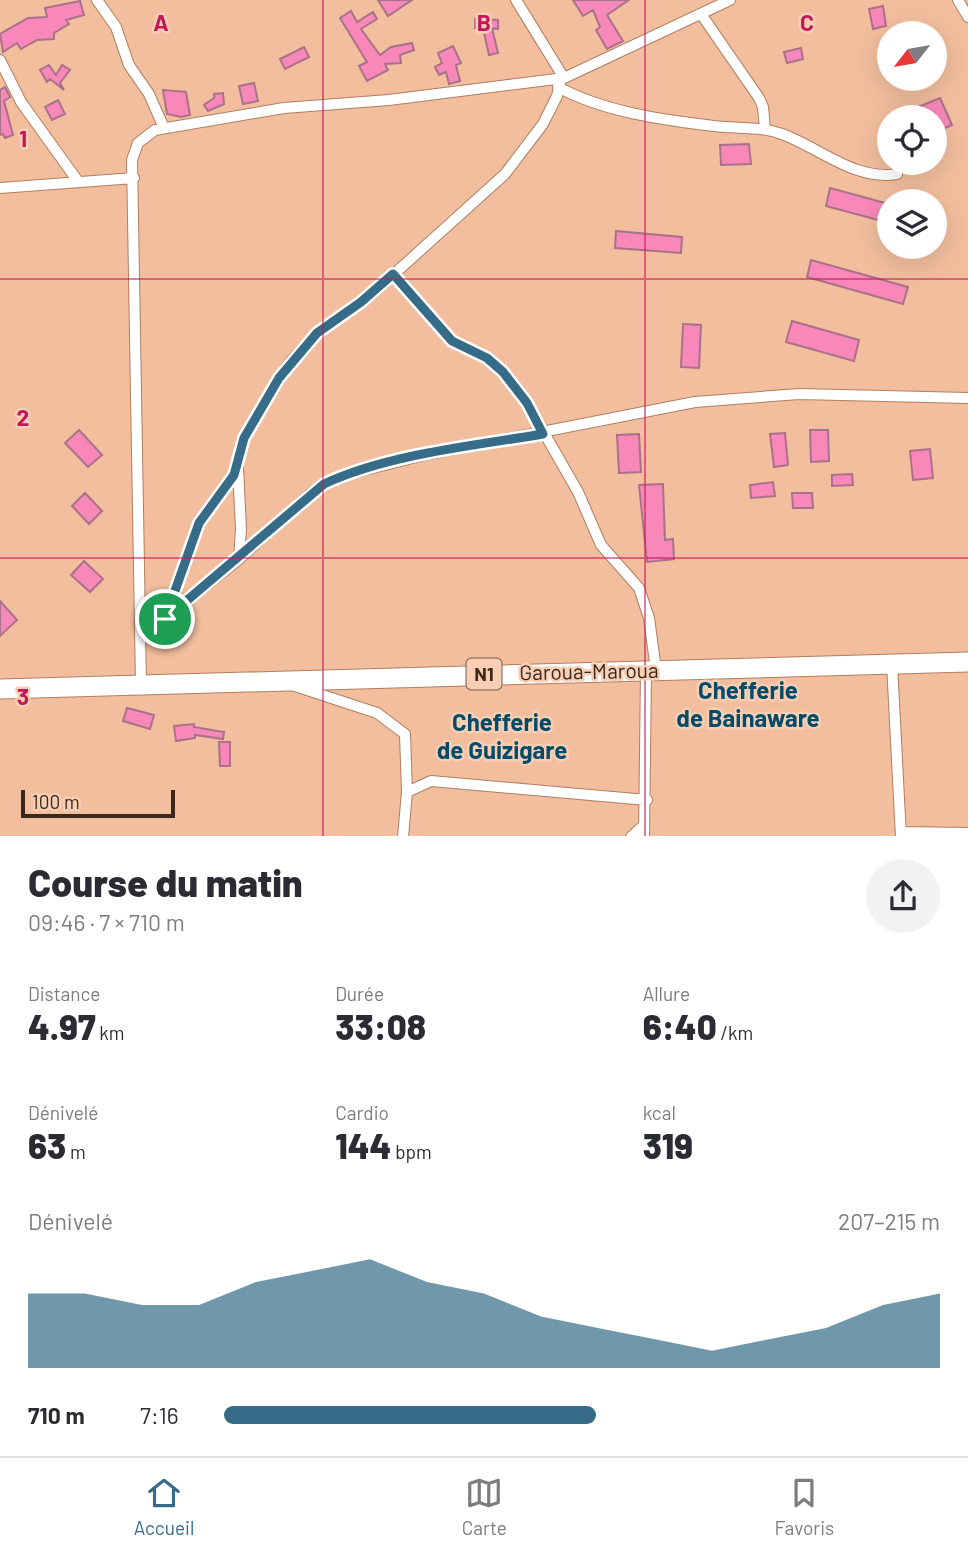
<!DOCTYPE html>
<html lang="fr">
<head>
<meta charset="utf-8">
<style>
  :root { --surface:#fff; --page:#f2f2f3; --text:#2b2b33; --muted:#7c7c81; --line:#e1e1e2; --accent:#366c88 }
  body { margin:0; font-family:Barlow,sans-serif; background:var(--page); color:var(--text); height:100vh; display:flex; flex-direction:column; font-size:26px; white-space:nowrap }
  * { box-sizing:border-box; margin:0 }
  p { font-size:23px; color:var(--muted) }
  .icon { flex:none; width:38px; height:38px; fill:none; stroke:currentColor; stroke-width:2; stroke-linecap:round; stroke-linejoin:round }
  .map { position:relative; height:836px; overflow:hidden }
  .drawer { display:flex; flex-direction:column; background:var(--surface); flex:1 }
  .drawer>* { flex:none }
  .needle { width:46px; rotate:239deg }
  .tools { position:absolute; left:877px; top:21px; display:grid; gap:14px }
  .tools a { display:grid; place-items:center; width:70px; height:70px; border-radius:50%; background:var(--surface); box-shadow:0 7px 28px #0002; font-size:35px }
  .scale { position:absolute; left:21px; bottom:18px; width:154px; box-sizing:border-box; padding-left:7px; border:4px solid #3c281b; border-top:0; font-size:19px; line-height:24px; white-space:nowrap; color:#3c281b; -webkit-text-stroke:5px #f8ceb4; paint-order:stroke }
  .pin { position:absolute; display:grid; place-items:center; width:60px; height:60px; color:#fff; margin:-30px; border:4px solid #fff; border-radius:50%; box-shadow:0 2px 7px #0007 }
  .round { display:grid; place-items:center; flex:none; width:74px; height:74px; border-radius:37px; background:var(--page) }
  .headline { display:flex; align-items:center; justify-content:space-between; height:119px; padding:0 28px }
  h1 { font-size:38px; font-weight:800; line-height:52px }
  .stats { display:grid; grid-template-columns:repeat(3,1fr); gap:10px; height:119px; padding:7px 28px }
  .stats div { display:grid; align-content:center }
  .stats b { font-size:35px; font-weight:800 }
  .stats small { font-size:19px; font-weight:400 }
  .stats p { font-size:19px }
  .chart { height:196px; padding:14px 28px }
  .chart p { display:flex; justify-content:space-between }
  .chart svg { width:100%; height:126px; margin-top:7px; fill:var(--accent); opacity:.7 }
  ul { padding:0 28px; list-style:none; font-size:23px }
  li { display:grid; grid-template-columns:112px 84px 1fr; align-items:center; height:52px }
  li i { height:18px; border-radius:9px; background:var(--accent) }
  .menu { display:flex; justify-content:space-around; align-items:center; height:98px; border-top:2px solid var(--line); background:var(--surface); font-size:19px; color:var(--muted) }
  .menu a { display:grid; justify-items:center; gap:4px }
  .menu .active { color:var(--accent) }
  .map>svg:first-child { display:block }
  .building { fill:#f788b9; stroke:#a97288; stroke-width:2 }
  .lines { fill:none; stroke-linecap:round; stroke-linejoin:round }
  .street-casing { stroke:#af7f60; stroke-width:12 }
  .highway-casing { stroke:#af7f60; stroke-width:21 }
  .street { stroke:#fff; stroke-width:10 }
  .highway { stroke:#fff; stroke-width:19 }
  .route-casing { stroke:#fff; stroke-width:14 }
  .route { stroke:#366c88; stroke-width:9 }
  .grid { fill:none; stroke:#c2185b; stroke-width:2; stroke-opacity:0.55 }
  .labels { text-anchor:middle; stroke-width:5; stroke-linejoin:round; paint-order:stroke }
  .shield { fill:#f8ceb4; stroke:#745a49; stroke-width:2 }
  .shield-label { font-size:19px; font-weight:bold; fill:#3c281b }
  .street-label { font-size:21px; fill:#3c281b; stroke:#f8ceb4 }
  .quarter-label { font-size:24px; font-weight:bold; fill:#024b69; stroke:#f8ceb4 }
  .grid-label { font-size:23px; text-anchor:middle; font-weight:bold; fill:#c2185b; stroke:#f8ceb4; stroke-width:5; stroke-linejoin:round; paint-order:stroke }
</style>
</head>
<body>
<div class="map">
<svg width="968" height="837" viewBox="0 0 968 837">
  <rect width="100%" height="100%" fill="#f2be9e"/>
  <path class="building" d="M378 0H412L388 16Z
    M573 0H629L607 15 623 41 607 49 596 30 600 27 593 10 583 16Z
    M80 1 84 15 66 20 69 24 54 33V39L37 40 21 49 17 43 3 52 0 34 28 18 47 17 45 8Z
    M883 6 886 26 873 29 869 9Z
    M351 11 357 22 373 12 377 19 361 29 380 55 391 47 412 43 414 50 400 55 401 63 385 64 388 70 367 81 359 66 367 62 340 18Z
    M475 19 498 20V29L492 28 498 53 489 55 483 28H475Z
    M453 46 461 63 456 65 460 81 449 84 446 72 439 75 435 67 442 63 438 53Z
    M304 47 309 57 285 69 280 59Z
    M801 48 803 59 787 63 784 52Z
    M49 65 56 75 62 65 70 70 60 83 64 90 50 79 47 82 40 70Z
    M254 83 258 101 243 104 239 86Z
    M5 87 10 97 4 101 13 135 5 138 3 134 0 135V90Z
    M163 90 186 92 190 115 181 117 167 114Z
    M223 93 224 104 208 111 204 105 214 98V94Z
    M940 98 952 125 934 133V117H922L918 107Z
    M58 100 65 114 52 120 45 107Z
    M749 144 751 164 721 165 720 145Z
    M830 188 889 204V223L826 206Z
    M616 231 682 237 681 253 615 248Z
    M811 260 908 287 903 304 807 277Z
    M792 321 859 340 854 361 786 342Z
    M683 324 701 325 699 368 681 367Z
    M79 430 102 455 88 467 65 443Z
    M810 430H828L829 461 811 462Z
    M785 433 788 465 774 467 770 434Z
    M639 434 641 472 619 473 617 435Z
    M930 449 933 478 913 480 910 451Z
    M852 474 853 485 832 486V475Z
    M773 482 775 496 751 498 750 485Z
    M663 484 665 540 673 539 674 559 647 562 639 485Z
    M85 493 102 511 89 524 72 506Z
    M792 493H812L813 508H793Z
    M84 561 103 579 90 592 71 575Z
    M0 601 17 620 0 636Z
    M127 708 154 715 150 729 123 721Z
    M194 724V727L224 732 223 739 195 735V738L176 741 174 726Z
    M219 742H230V766H220Z"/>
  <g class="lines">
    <g class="street-casing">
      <path id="street" d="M97 0 116 27 129 65 149 94 164 128
        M516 0 564 78
        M958 0 968 17
        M701 14 759 98 763 107 765 129
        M0 60 21 102 77 180
        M558 87C604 112 663 120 714 126 737 129 760 126 782 134 820 148 855 181 897 174
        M0 188 134 178
        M393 274 452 341 487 358 503 372 527 403 578 492 601 545 639 588 649 618 656 670
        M238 468 241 529 239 559
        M165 619 199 523 234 475 244 438 290 362 317 333 373 293 505 174 543 124 557 96 561 78
        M140 639 239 559 310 494 324 484 345 475 424 455 695 402 799 394 968 398
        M892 664 901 837
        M141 685 132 160 138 143 155 130 284 108 389 100 564 78 730 0
        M292 685 377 713 405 734 407 792 403 837
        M407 792 431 781 647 800
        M901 832 968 833
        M631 837 644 825
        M644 837 646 671"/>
    </g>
    <g class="highway-casing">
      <path id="highway" d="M0 689 968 662"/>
    </g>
    <use href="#street" class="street"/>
    <use href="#highway" class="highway"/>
  </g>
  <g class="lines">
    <g class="route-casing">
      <path id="route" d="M393 274 452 341 487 358 503 372 527 403 543 434C473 446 388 454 324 484L165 619 199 523 234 475 244 438 279 378 317 333 361 302Z"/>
    </g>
    <use href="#route" class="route"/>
  </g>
  <path class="grid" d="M323 0V837M645 0V837M0 279H968M0 558H968"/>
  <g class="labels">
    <rect class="shield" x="466.5" y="658.5" width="35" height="31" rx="5"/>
    <g class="shield-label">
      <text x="484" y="681">N1</text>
    </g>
    <g class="street-label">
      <text transform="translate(589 672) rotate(-1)" y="7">Garoua-Maroua</text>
    </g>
    <g class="quarter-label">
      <text x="748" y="699">Chefferie<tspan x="748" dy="28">de Bainaware</tspan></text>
      <text x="502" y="731">Chefferie<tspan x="502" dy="28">de Guizigare</tspan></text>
    </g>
  </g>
  <g class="grid-label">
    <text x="161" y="31">A</text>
    <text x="484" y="31">B</text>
    <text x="807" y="31">C</text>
    <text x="23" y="147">1</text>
    <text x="23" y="426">2</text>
    <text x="23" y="705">3</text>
  </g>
</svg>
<div class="tools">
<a><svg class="needle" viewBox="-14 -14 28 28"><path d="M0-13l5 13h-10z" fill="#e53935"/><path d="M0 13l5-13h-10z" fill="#7c7c81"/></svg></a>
<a><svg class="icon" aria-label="locate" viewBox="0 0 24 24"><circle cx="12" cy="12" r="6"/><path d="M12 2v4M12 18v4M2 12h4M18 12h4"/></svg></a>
<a><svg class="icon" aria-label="layers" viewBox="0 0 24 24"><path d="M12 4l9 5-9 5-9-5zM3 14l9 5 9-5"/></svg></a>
</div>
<div class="scale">100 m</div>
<div class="pin" style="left:165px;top:619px;background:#1e9e55"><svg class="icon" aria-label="arrive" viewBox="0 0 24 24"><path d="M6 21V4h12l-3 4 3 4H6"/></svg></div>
</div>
<section class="drawer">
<div class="headline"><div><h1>Course du matin</h1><p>09:46 · 7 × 710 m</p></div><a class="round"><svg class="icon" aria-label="share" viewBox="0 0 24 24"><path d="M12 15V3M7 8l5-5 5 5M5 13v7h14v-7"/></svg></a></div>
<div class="stats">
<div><p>Distance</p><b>4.97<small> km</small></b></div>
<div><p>Durée</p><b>33:08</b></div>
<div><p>Allure</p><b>6:40<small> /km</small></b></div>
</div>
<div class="stats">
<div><p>Dénivelé</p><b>63<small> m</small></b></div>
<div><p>Cardio</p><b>144<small> bpm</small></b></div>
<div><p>kcal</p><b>319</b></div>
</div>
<div class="chart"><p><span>Dénivelé</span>207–215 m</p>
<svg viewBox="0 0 160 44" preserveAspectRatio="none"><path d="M0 44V18L10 18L20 22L30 22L40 14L50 10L60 6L70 14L80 18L90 26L100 30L110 34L120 38L130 34L140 30L150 22L160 18V44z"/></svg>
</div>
<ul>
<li><b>710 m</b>7:16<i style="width:52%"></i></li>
</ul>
</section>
<nav class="menu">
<a class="active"><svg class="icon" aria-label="home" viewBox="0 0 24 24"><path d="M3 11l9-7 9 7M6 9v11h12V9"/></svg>Accueil</a>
<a><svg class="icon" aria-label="map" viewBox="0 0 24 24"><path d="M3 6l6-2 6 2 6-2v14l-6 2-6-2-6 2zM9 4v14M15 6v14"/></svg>Carte</a>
<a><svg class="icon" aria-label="saved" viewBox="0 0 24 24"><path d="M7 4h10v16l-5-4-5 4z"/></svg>Favoris</a>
</nav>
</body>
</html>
